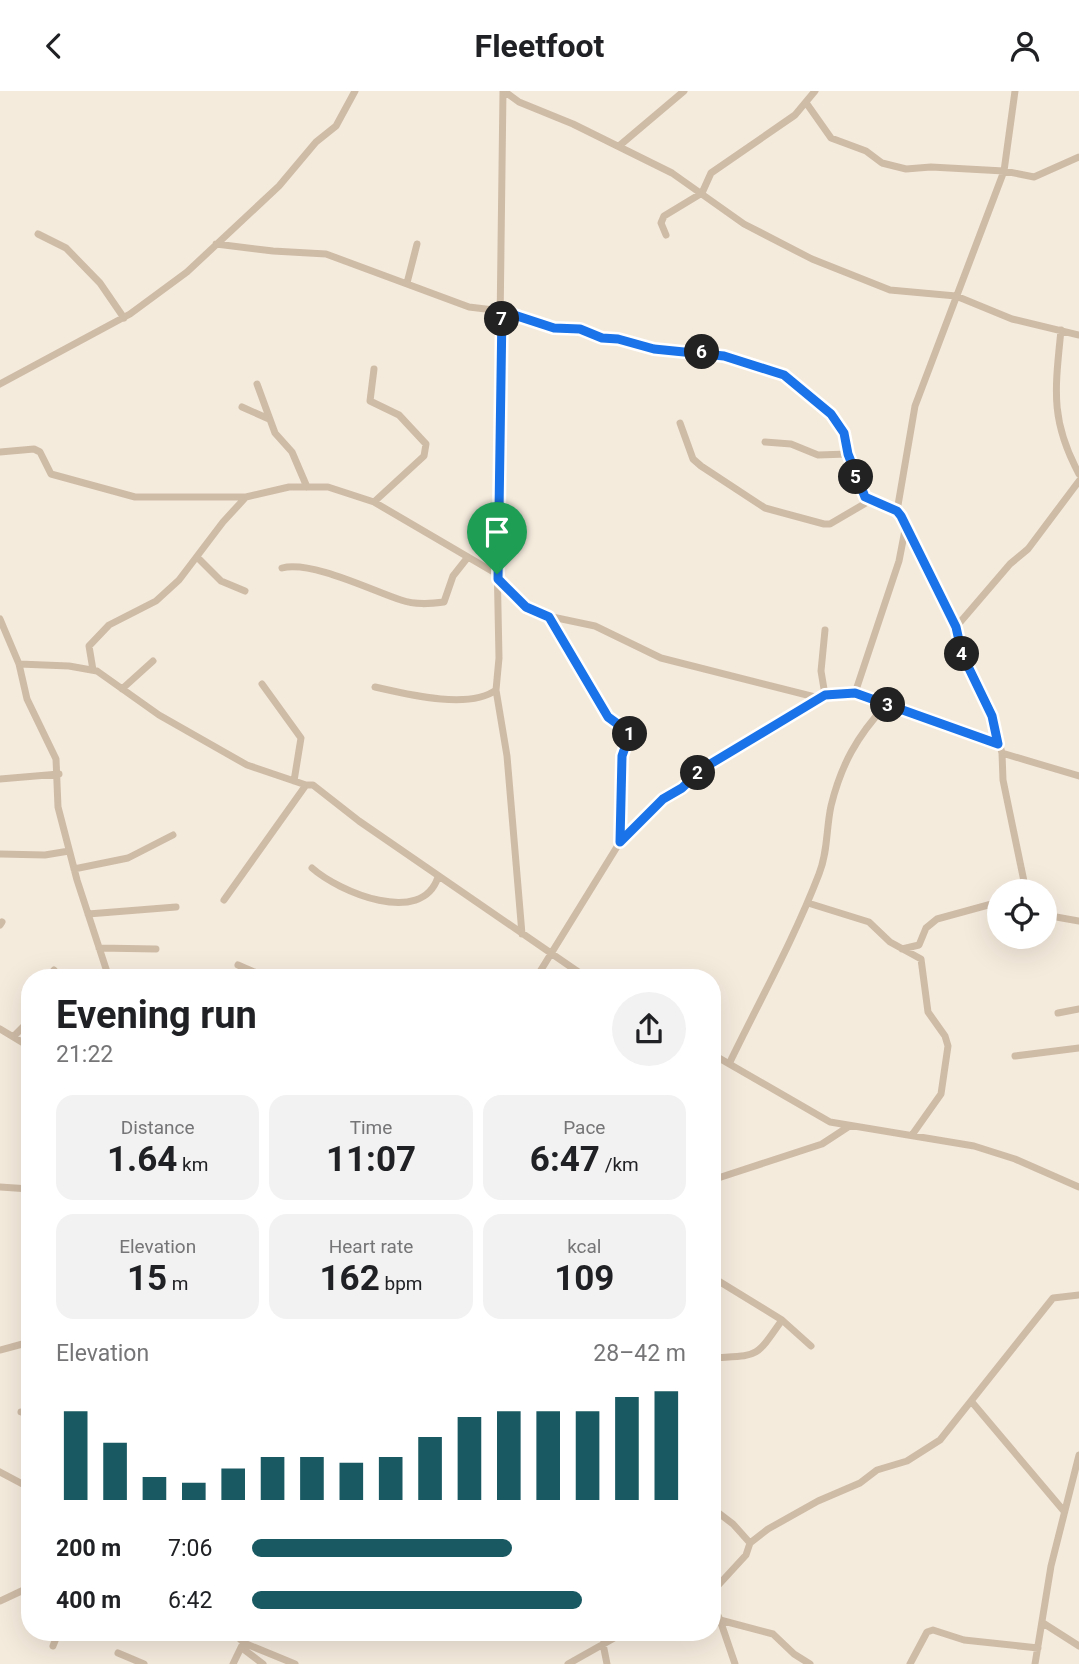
<!DOCTYPE html>
<html lang="en">
<head>
<meta charset="utf-8">
<style>
  :root { --surface:#fff; --page:#f2f2f2; --text:#202124; --muted:#757577; --accent:#195962 }
  body { margin:0; font-family:Roboto,sans-serif; background:var(--page); color:var(--text); height:100vh; display:flex; flex-direction:column; font-size:26px; white-space:nowrap }
  * { box-sizing:border-box; margin:0 }
  p { font-size:23px; color:var(--muted) }
  .icon { flex:none; width:38px; height:38px; fill:none; stroke:currentColor; stroke-width:2; stroke-linecap:round; stroke-linejoin:round }
  .map { position:relative; flex:1; overflow:hidden }
  .side { position:absolute; left:21px; top:878px; width:700px; height:672px; display:flex; flex-direction:column; background:var(--surface); border-radius:28px; box-shadow:0 7px 28px #0002 }
  .side>* { flex:none }
  .fabs { position:absolute; left:987px; top:788px; display:grid; gap:14px }
  .fabs a { display:grid; place-items:center; width:70px; height:70px; border-radius:50%; background:var(--surface); box-shadow:0 7px 28px #0002; font-size:35px }
  .pin { position:absolute; display:grid; place-items:center; width:60px; height:60px; color:#fff; margin:-72px -30px; border-radius:50% 50% 50% 0; rotate:-45deg; box-shadow:0 0 7px #0007 }
  .pin .icon { rotate:45deg }
  .km { position:absolute; width:35px; height:35px; margin:-18px; border-radius:50%; background:#222; color:#fff; font-size:19px; line-height:35px; text-align:center }
  .round { display:grid; place-items:center; flex:none; width:74px; height:74px; border-radius:37px; background:var(--page) }
  .headline { display:flex; align-items:center; justify-content:space-between; height:119px; padding:0 35px }
  h1 { font-size:38px; font-weight:700; line-height:52px }
  .stats { display:grid; grid-template-columns:repeat(3,1fr); gap:10px; height:119px; padding:7px 35px }
  .stats div { display:grid; align-content:center; border-radius:18px; background:var(--page); text-align:center }
  .stats b { font-size:35px; font-weight:700 }
  .stats small { font-size:19px; font-weight:400 }
  .stats p { font-size:19px }
  .chart { height:196px; padding:14px 35px }
  .chart p { display:flex; justify-content:space-between }
  .chart svg { width:100%; height:126px; margin-top:7px; stroke:var(--accent); stroke-width:6 }
  ul { padding:0 35px; list-style:none; font-size:23px }
  li { display:grid; grid-template-columns:112px 84px 1fr; align-items:center; height:52px }
  li i { height:18px; border-radius:9px; background:var(--accent) }
  header { display:flex; justify-content:space-between; align-items:center; height:91px; padding:0 35px; background:var(--surface); font-size:32px; font-weight:700 }
  .map>svg:first-child { display:block }
  .lines { fill:none; stroke-linecap:round; stroke-linejoin:round }
  .street { stroke:#cfbca7; stroke-width:7 }
  .route-casing { stroke:#fff; stroke-width:14 }
  .route { stroke:#1a73e8; stroke-width:9 }
</style>
</head>
<body>
<header><svg class="icon" aria-label="back" viewBox="0 0 24 24"><path d="M15 5l-7 7 7 7"/></svg>Fleetfoot<svg class="icon" aria-label="person" viewBox="0 0 24 24"><circle cx="12" cy="8" r="4"/><path d="M4 21q1-7 8-7t8 7"/></svg></header>
<div class="map">
<svg width="1079" height="1573" viewBox="0 0 1079 1573">
  <rect width="100%" height="100%" fill="#f5ebdd"/>
  <g class="lines">
    <path class="street" d="M503 0 497 468 499 567 496 599 507 665 522 843
      M504 0 519 11 573 33 672 82 744 133 812 168 890 199 956 205 1012 228 1079 244
      M1015 0 1004 80 915 315 897 420 956 536 962 563 992 625 1002 662 1003 689 1026 800
      M807 13 831 47 866 60 882 72 906 78 931 76 1004 80 1034 86 1079 66
      M619 55 684 0
      M38 143 66 157 100 192 124 227
      M666 144 661 132 664 125 702 102 711 82 795 24 815 0
      M216 153 273 160 326 163 469 216 502 220 554 237 580 238 602 247 618 248 654 258 725 266 776 280 791 288 830 323 844 343 860 398 871 409
      M407 192 417 153
      M1061 239C1055 299 1050 329 1079 383
      M0 293 130 223 187 181 279 95 316 51 336 35 355 0
      M257 293 275 342 292 361 307 396
      M242 316 269 328
      M680 332 693 368 701 375 765 417 824 433H830L871 409 897 420
      M765 351 791 353 818 364 848 363
      M0 361 34 358 40 361 51 383 135 406H246
      M374 411 424 365 426 353 399 324 370 310 374 278
      M198 467 221 490 245 500
      M282 477C311 469 373 500 401 509 415 514 429 513 444 511L453 485 468 466
      M498 489 511 504 538 523 595 535 661 567 819 607
      M549 526 608 627 630 642 622 665 620 751
      M0 528 19 573 27 608 56 668 58 716 77 789 109 887
      M956 536 1010 473 1028 458 1079 390
      M825 539 821 580 825 604
      M19 573 69 575 97 580 159 624 247 674 306 694
      M93 579 89 555 109 534 156 510 179 489 223 431 246 406 289 396H328L374 411 497 483
      M262 593 301 647 294 690
      M375 596C406 603 469 619 496 599
      M122 598 153 570
      M855 602 899 470 905 439
      M1002 662 1079 685
      M0 688 59 683
      M0 763 45 764 69 760
      M312 777C339 801 422 836 438 786
      M74 778 128 767 173 744
      M224 809 306 694H313L359 730 587 887
      M808 812 869 831 890 851 921 868 928 921 945 945 948 955 941 1003 912 1044
      M88 823 176 816
      M1045 824 1079 830
      M0 834 2 831
      M99 857 156 858
      M902 858 919 854 926 837 937 828 999 811
      M238 874 268 887
      M48 887 54 879
      M536 887 620 751 645 725 702 678 825 604 855 602 998 653
      M1058 922 1079 918
      M0 938 30 956
      M14 945 30 929
      M712 963 830 1031 974 1055 1015 1068 1079 1096
      M1015 965 1079 957
      M730 971C760 909 794 848 819 783 828 761 826 738 831 715 841 674 857 645 886 614
      M712 1089 822 1053 848 1036
      M0 1096 30 1098
      M712 1186 782 1229 811 1255
      M0 1259 30 1251
      M712 1267C759 1264 754 1269 782 1229
      M971 1310 1063 1419
      M21 1321 30 1322
      M0 1381 30 1397
      M712 1417 733 1433 750 1452
      M714 1500 715 1518 720 1529 773 1543 794 1563 810 1573
      M712 1501 746 1464 750 1452 768 1438 818 1410 860 1392 877 1379 907 1370 940 1349 1053 1207 1079 1204
      M0 1510 30 1496
      M720 1529 735 1573
      M1043 1532 1079 1555
      M234 1542 244 1552 295 1573
      M603 1553 607 1573
      M53 1555 58 1542
      M242 1557 263 1573
      M118 1562 144 1573
      M233 1573 248 1542
      M568 1573 623 1542
      M910 1573 927 1541 933 1539 964 1549 1038 1557
      M1035 1573 1051 1475 1079 1364"/>
  </g>
  <g class="lines">
    <g class="route-casing">
      <path id="route" d="M502 220 554 237 580 238 602 247 618 248 654 258 724 265 784 284 831 323 844 342 848 363 865 406 897 420 901 425 956 536 962 563 992 625 998 653 855 602 825 604 702 678 682 697 663 708 620 751 622 665 630 642 608 626 549 526 526 516 498 488Z"/>
    </g>
    <use href="#route" class="route"/>
  </g>
</svg>
<div class="fabs">
<a><svg class="icon" aria-label="locate" viewBox="0 0 24 24"><circle cx="12" cy="12" r="6"/><path d="M12 2v4M12 18v4M2 12h4M18 12h4"/></svg></a>
</div>
<div class="pin" style="left:497px;top:483px;background:#1e9e55"><svg class="icon" aria-label="arrive" viewBox="0 0 24 24"><path d="M6 21V4h12l-3 4 3 4H6"/></svg></div>
<b class="km" style="left:630px;top:643px">1</b>
<b class="km" style="left:698px;top:682px">2</b>
<b class="km" style="left:888px;top:614px">3</b>
<b class="km" style="left:962px;top:563px">4</b>
<b class="km" style="left:856px;top:386px">5</b>
<b class="km" style="left:702px;top:261px">6</b>
<b class="km" style="left:502px;top:228px">7</b>
<section class="side">
<div class="headline"><div><h1>Evening run</h1><p>21:22</p></div><a class="round"><svg class="icon" aria-label="share" viewBox="0 0 24 24"><path d="M12 15V3M7 8l5-5 5 5M5 13v7h14v-7"/></svg></a></div>
<div class="stats">
<div><p>Distance</p><b>1.64<small> km</small></b></div>
<div><p>Time</p><b>11:07</b></div>
<div><p>Pace</p><b>6:47<small> /km</small></b></div>
</div>
<div class="stats">
<div><p>Elevation</p><b>15<small> m</small></b></div>
<div><p>Heart rate</p><b>162<small> bpm</small></b></div>
<div><p>kcal</p><b>109</b></div>
</div>
<div class="chart"><p><span>Elevation</span>28–42 m</p>
<svg viewBox="0 0 160 44" preserveAspectRatio="none"><path d="M5 44V13M15 44V24M25 44V36M35 44V38M45 44V33M55 44V29M65 44V29M75 44V31M85 44V29M95 44V22M105 44V15M115 44V13M125 44V13M135 44V13M145 44V8M155 44V6"/></svg>
</div>
<ul>
<li><b>200 m</b>7:06<i style="width:60%"></i></li>
<li><b>400 m</b>6:42<i style="width:76%"></i></li>
</ul>
</section>
</div>
</body>
</html>
